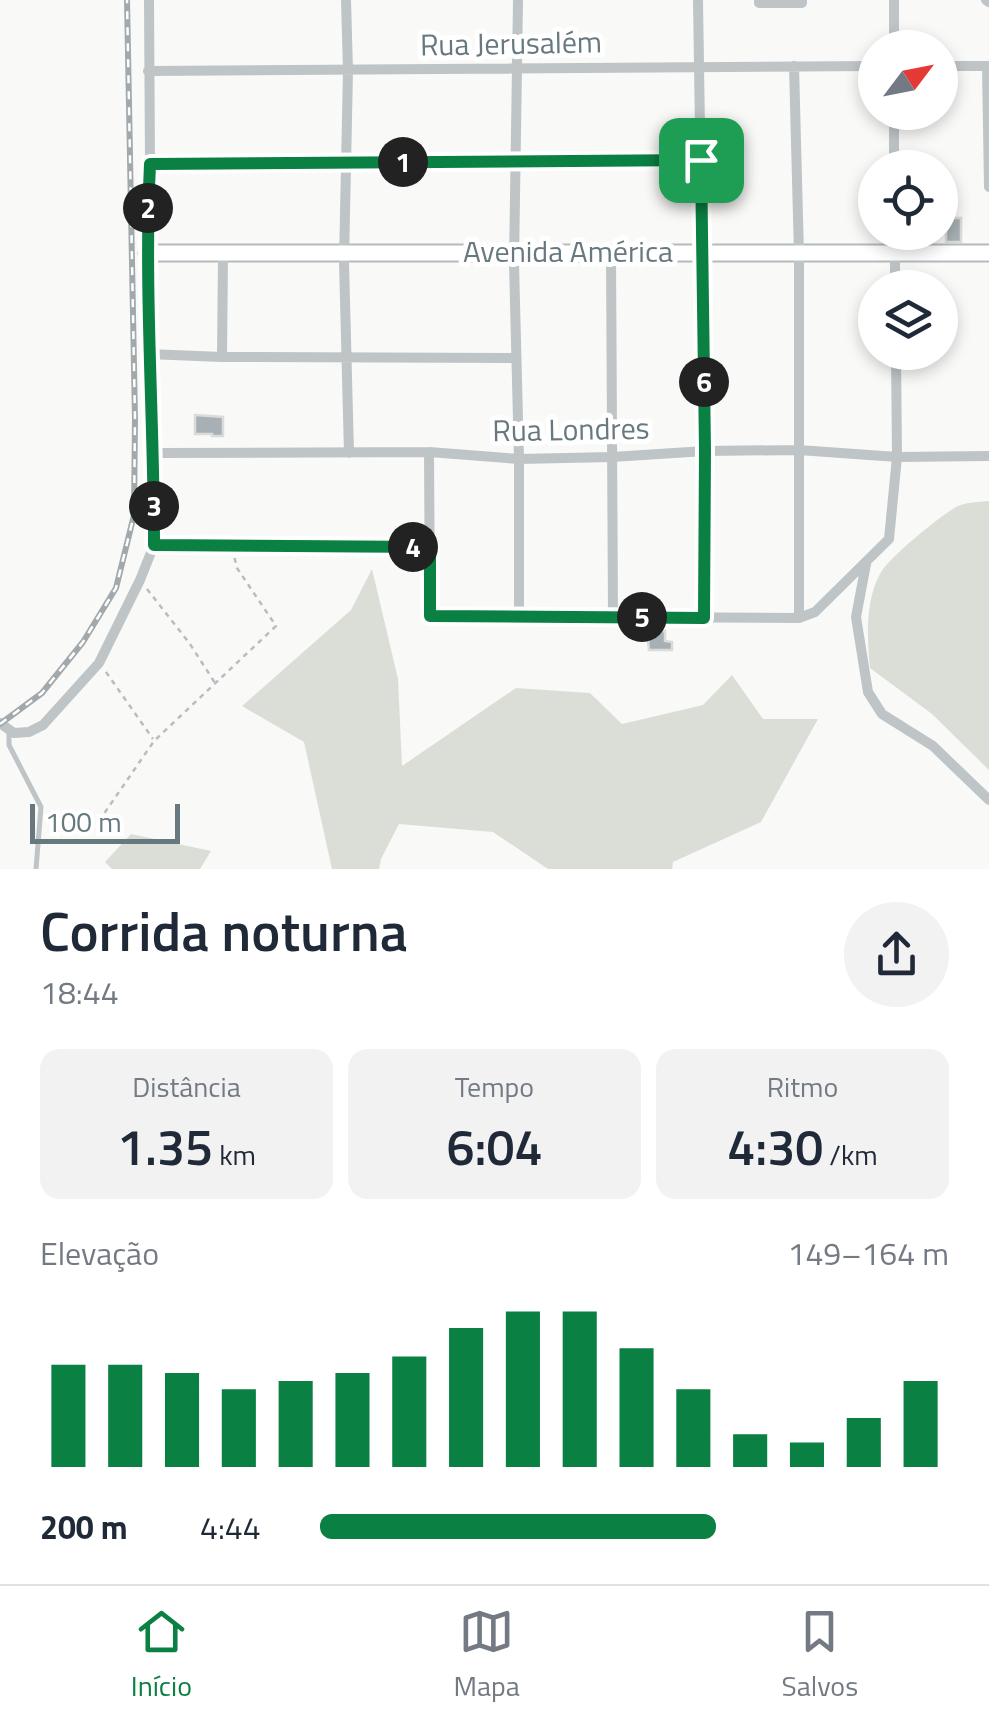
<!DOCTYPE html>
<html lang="pt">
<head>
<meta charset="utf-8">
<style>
  :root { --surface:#fff; --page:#f2f2f3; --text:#1f2937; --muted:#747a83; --line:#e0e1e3; --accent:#0b8043 }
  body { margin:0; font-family:"Titillium Web",sans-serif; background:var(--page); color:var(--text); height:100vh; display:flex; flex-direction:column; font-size:38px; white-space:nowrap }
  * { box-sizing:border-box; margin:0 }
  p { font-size:32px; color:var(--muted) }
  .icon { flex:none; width:55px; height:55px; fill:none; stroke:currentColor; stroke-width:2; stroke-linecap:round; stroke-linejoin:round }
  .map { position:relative; height:869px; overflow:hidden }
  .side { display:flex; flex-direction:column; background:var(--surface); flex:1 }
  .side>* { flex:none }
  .needle { width:65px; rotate:58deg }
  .controls { position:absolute; left:858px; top:30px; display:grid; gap:20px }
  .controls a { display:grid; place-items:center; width:100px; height:100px; border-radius:50%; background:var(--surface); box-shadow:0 5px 15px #0003; font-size:50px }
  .scale { position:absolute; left:30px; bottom:25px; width:150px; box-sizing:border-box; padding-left:10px; border:5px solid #67797f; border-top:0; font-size:28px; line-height:35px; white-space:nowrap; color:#67797f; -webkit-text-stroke:8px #fff; paint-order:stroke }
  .pin { position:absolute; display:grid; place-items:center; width:85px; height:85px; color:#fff; margin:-42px; border-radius:20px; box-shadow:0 5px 15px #0006 }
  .km { position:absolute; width:50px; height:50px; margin:-25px; border-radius:50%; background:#222; color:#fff; font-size:28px; line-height:50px; text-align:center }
  .round { display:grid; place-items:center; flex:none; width:105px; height:105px; border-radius:52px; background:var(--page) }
  .head { display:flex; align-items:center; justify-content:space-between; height:170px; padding:0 40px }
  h1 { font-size:55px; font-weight:600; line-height:75px }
  .stats { display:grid; grid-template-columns:repeat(3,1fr); gap:15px; height:170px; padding:10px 40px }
  .stats div { display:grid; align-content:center; border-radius:20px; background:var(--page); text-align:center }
  .stats b { font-size:50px; font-weight:600 }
  .stats small { font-size:28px; font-weight:400 }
  .stats p { font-size:28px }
  .chart { height:280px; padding:20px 40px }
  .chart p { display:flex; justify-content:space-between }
  .chart svg { width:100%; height:180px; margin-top:10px; stroke:var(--accent); stroke-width:6 }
  ul { padding:0 40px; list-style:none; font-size:32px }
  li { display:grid; grid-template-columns:160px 120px 1fr; align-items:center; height:75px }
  li i { height:25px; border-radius:12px; background:var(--accent) }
  .tab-bar { display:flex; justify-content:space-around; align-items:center; height:140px; border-top:2px solid var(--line); background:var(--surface); font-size:28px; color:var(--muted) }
  .tab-bar a { display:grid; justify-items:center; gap:5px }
  .tab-bar .on { color:var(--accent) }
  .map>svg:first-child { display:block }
  .green { fill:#dbded7 }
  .building { fill:#a7b0b4; stroke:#dbdbda; stroke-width:2.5 }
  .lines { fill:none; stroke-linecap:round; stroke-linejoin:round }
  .secondary-casing { stroke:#b4babd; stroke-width:19 }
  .path { stroke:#b9bdbf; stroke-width:2.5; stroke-dasharray:5 5; stroke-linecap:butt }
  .lane { stroke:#bfc4c6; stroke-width:5 }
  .street { stroke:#bfc4c6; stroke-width:10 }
  .secondary { stroke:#fff; stroke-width:15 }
  .rail-casing { stroke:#a1a9ac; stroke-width:6 }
  .rail { stroke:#fff; stroke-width:2.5; stroke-dasharray:8; stroke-linecap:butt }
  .route-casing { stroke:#fff; stroke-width:20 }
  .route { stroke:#0b8043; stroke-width:12 }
  .labels { text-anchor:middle; stroke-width:10; stroke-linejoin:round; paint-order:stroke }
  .street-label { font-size:30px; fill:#67797f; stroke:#fff }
</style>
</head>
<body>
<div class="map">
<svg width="989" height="869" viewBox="0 0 989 869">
  <rect width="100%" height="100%" fill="#f9f9f8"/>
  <path class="green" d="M989 501V770L932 714 870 668C867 638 865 601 880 574 888 558 941 515 958 506 966 502 979 502 989 501Z
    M372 569 398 679 402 766 516 688 590 693 622 724 703 705 732 675 763 719H818L761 822 673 862 672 869H548L493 832 399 824 381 859 379 869H332L304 742 242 706 351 610Z
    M131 834 211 851 200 869H112L105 862Z"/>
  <path class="building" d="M946 218H961V242H946Z
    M195 415 223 417V436H212V434H195Z
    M647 631H665V641L672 642V650H649Z"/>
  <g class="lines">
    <g class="secondary-casing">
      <path id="secondary" d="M147 253H989"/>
    </g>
    <path class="path" d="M147 589 190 644 215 683
      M106 672 153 739
      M99 821 154 741 276 626 237 568 234 556"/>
    <path class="lane" d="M9 731V745L41 807 36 869"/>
    <path class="street" d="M346 0 348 71 344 262 349 453
      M518 0 514 263 519 459V617
      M698 0 705 451 704 618
      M759 0V3H802V0
      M986 0 989 2
      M894 48V0
      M794 66 799 255V618
      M940 66H989
      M987 66 989 187
      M148 71 875 66
      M894 112V168
      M150 163 701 160
      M895 232V288
      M611 251 613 616
      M148 354 222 357 516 358
      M222 357 223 254
      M429 452 430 616 799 618 815 612 889 539 897 457 896 352
      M154 453 429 452 519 459 612 457 705 451 799 450 897 457 989 456
      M154 545 430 547
      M866 564 856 617 868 692 882 714 933 746 989 800
      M0 723 14 733 29 732 43 725 99 663 140 580 154 545V453L148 354 147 263 150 163 149 0"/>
    <use href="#secondary" class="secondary"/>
    <g class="rail-casing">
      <path id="rail" d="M0 724 42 693 83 642 116 588 134 515 135 419 127 0"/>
    </g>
    <use href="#rail" class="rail"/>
  </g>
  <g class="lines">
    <g class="route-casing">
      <path id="route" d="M701 160 705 450 704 618 430 616V547L154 545C154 418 144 291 150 164Z"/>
    </g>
    <use href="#route" class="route"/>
  </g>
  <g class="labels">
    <g class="street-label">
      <text transform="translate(511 44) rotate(-1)" y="10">Rua Jerusalém</text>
      <text x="568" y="262">Avenida América</text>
      <text transform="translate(571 430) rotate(-1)" y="10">Rua Londres</text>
    </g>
  </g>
</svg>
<div class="controls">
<a><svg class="needle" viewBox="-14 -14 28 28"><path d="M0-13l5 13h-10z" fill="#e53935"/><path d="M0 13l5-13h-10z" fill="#747a83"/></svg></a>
<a><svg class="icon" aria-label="locate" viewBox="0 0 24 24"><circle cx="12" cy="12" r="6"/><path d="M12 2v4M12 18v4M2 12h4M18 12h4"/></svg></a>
<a><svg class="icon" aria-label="layers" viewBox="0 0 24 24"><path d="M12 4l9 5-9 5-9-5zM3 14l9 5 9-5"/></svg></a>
</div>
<div class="scale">100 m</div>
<div class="pin" style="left:701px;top:160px;background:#1e9e55"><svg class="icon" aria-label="arrive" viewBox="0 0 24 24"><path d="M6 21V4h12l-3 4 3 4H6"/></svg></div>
<b class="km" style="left:403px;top:162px">1</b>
<b class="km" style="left:148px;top:208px">2</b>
<b class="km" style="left:154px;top:506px">3</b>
<b class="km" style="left:413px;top:547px">4</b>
<b class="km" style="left:642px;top:617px">5</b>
<b class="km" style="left:704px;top:382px">6</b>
</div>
<section class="side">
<div class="head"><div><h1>Corrida noturna</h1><p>18:44</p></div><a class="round"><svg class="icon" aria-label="share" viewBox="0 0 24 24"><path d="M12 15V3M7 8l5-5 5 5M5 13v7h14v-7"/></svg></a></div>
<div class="stats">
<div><p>Distância</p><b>1.35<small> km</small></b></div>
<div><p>Tempo</p><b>6:04</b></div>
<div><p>Ritmo</p><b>4:30<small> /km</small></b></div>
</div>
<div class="chart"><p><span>Elevação</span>149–164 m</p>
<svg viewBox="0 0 160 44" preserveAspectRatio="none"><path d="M5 44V19M15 44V19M25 44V21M35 44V25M45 44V23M55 44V21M65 44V17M75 44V10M85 44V6M95 44V6M105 44V15M115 44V25M125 44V36M135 44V38M145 44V32M155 44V23"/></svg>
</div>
<ul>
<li><b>200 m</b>4:44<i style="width:63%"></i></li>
</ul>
</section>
<nav class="tab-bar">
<a class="on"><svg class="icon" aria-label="home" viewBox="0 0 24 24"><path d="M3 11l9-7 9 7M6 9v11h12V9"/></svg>Início</a>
<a><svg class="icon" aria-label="map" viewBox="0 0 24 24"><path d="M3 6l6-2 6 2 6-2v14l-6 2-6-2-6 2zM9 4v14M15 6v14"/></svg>Mapa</a>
<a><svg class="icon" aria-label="saved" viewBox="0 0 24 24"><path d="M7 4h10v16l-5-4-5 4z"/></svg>Salvos</a>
</nav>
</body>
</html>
